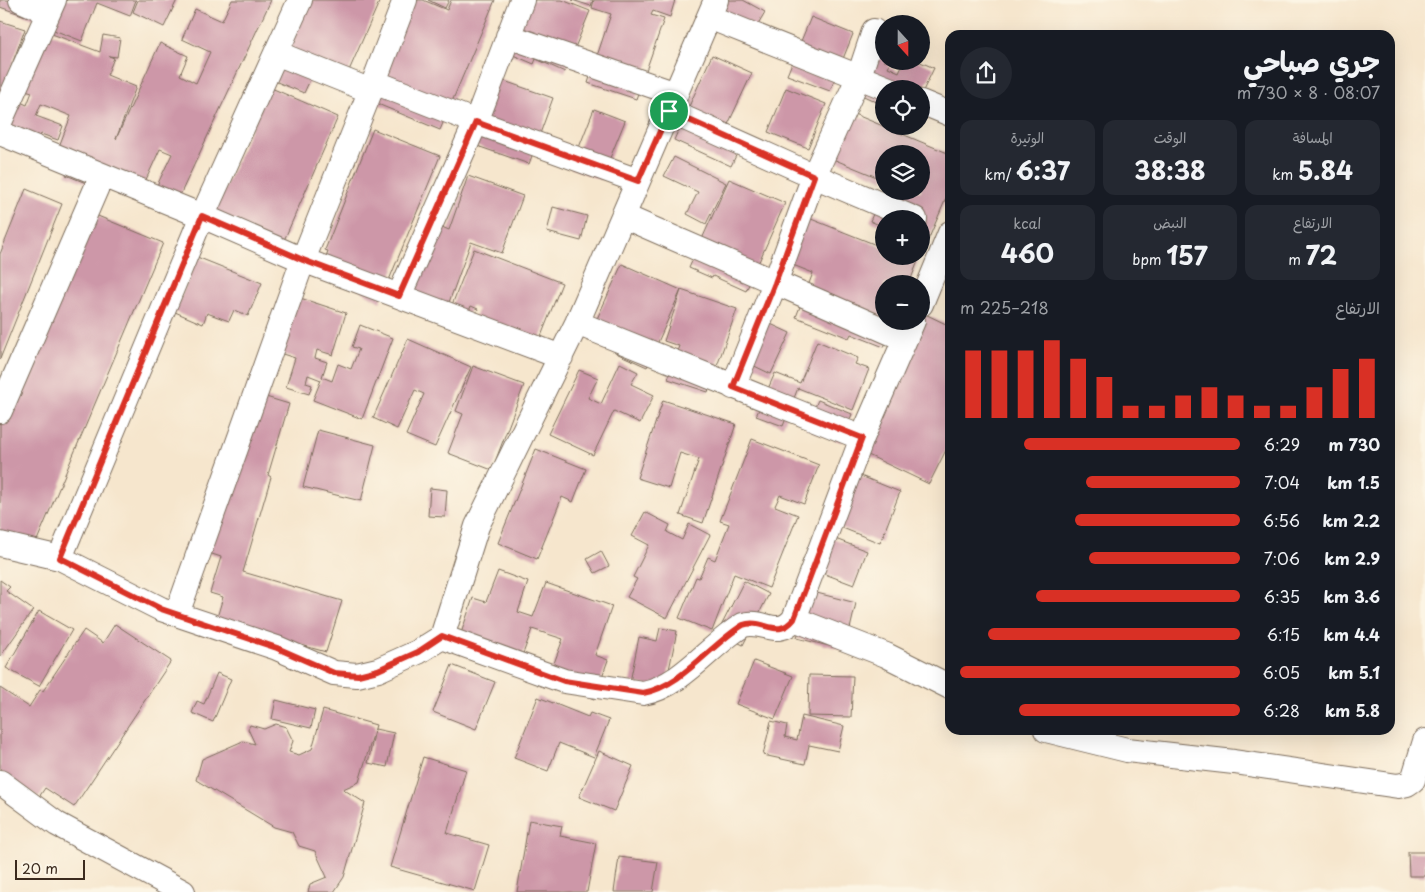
<!DOCTYPE html>
<html lang="ar">
<head>
<meta charset="utf-8">
<style>
  :root { --surface:#171b24; --page:#242831; --text:#f1f3f6; --muted:#9ea1a6; --accent:#d93025 }
  body { margin:0; font-family:"Playpen Sans","Playpen Sans Arabic",sans-serif; background:var(--page); color:var(--text); direction:rtl; height:100vh; display:flex; flex-direction:column; font-size:19px; white-space:nowrap }
  * { box-sizing:border-box; margin:0 }
  p { font-size:16px; color:var(--muted) }
  .icon { flex:none; width:28px; height:28px; fill:none; stroke:currentColor; stroke-width:2; stroke-linecap:round; stroke-linejoin:round }
  .map { position:relative; flex:1; overflow:hidden; direction:ltr }
  .side { position:absolute; left:945px; top:30px; width:450px; height:705px; display:flex; flex-direction:column; background:var(--surface); border-radius:15px; box-shadow:0 5px 20px #0002; direction:rtl }
  .side>* { flex:none }
  .needle { width:32px; rotate:159deg }
  .buttons { position:absolute; left:875px; top:15px; display:grid; gap:10px }
  .buttons a { display:grid; place-items:center; width:55px; height:55px; border-radius:50%; background:var(--surface); box-shadow:0 5px 20px #0002; font-size:25px }
  .scale { position:absolute; left:15px; bottom:12px; width:70px; box-sizing:border-box; padding-left:5px; border:2px solid #3b2a1e; border-top:0; font-size:14px; line-height:18px; white-space:nowrap; color:#3b2a1e; -webkit-text-stroke:4px #fcf5e5; paint-order:stroke }
  .pin { position:absolute; display:grid; place-items:center; width:42px; height:42px; color:#fff; margin:-21px; border:2px solid #fff; border-radius:50%; box-shadow:0 1px 5px #0007 }
  .round { display:grid; place-items:center; flex:none; width:52px; height:52px; border-radius:26px; background:var(--page) }
  .overview { display:flex; align-items:center; justify-content:space-between; height:85px; padding:0 15px }
  h1 { font-size:28px; font-weight:700; line-height:38px }
  .metrics { display:grid; grid-template-columns:repeat(3,1fr); gap:8px; height:85px; padding:5px 15px }
  .metrics div { display:grid; align-content:center; border-radius:12px; background:var(--page); text-align:center }
  .metrics b { font-size:25px; font-weight:700 }
  .metrics small { font-size:14px; font-weight:400 }
  .metrics p { font-size:14px }
  .chart { height:140px; padding:10px 15px }
  .chart p { display:flex; justify-content:space-between }
  .chart svg { width:100%; height:90px; margin-top:5px; stroke:var(--accent); stroke-width:6 }
  ul { padding:0 15px; list-style:none; font-size:16px }
  li { display:grid; grid-template-columns:80px 60px 1fr; align-items:center; height:38px }
  li i { height:12px; border-radius:6px; background:var(--accent) }
  .map>svg:first-child { display:block }
  .building { fill:#cd97a8 }
  .lines { fill:none; stroke-linecap:round; stroke-linejoin:round }
  .street-casing { stroke:#7c6c5b; stroke-width:26 }
  .street { stroke:#fff; stroke-width:24 }
  .route-casing { stroke:#fff; stroke-width:10 }
  .route { stroke:#d93025; stroke-width:6 }
</style>
</head>
<body>
<div class="map">
<svg width="1425" height="892" viewBox="0 0 1425 892">
  <rect width="100%" height="100%" fill="#fcf5e5"/>
  <filter id="ink" filterUnits="userSpaceOnUse"><feTurbulence type="fractalNoise" baseFrequency=".02" numOctaves="2"/><feDisplacementMap in="SourceGraphic" scale="10" xChannelSelector="R" yChannelSelector="G"/><feConvolveMatrix kernelMatrix="1 2 1 2 8 2 1 2 1" color-interpolation-filters="sRGB"/></filter>
  <filter id="wash" filterUnits="userSpaceOnUse"><feTurbulence type="fractalNoise" baseFrequency=".0096" numOctaves="4" result="noise"/><feDisplacementMap in="SourceGraphic" scale="20" xChannelSelector="R" yChannelSelector="G"/><feGaussianBlur stdDeviation="1.12" result="paint"/><feColorMatrix in="noise" values="0 0 0 0 0 0 0 0 0 0 0 0 0 0 0 0 0 1.4 0 .05"/><feComposite in="paint" operator="in"/></filter>
  <g filter="url(#wash)">
    <rect width="100%" height="100%" fill="#f6e6cd"/>
    <g id="blocks">
      <path class="building" d="M0 0H41L34 19 0 7Z
        M57 0H136L130 16 97 3 82 41 46 27Z
        M138 0H177L164 27 133 12Z
        M232 0H271L174 208 151 198 172 154 160 149 138 197 96 187 66 175 71 165 54 159 71 116 41 104 36 116 63 126 58 140 41 134 34 154 6 125 16 100 27 105 32 92 22 89 44 31 100 52 103 35 120 38 117 57 109 56 114 58 107 75 136 87 116 139 160 43 188 56 180 75 196 83 210 52 182 39 195 9 222 21Z
        M306 0H380L344 82 315 69 304 93 272 80Z
        M402 0H423L447 10 451 0H495L440 130 361 97Z
        M428 0H449L445 8Z
        M519 0H562L590 11 565 72 536 59 534 64 499 49Z
        M572 0H593L591 6Z
        M594 0H675L670 17 653 11 651 15 664 19 636 99 588 83 611 14 592 8Z
        M728 0H743L765 12 746 44 713 26Z
        M811 17 853 34 830 91 787 75Z
        M0 21 25 29 0 97Z
        M874 48 884 52V61H891L888 67 899 72 904 61H918L934 68 921 95V89H884L883 105 853 91Z
        M712 55 752 73 724 133 743 141 731 166 674 140Z
        M487 75 553 98 529 164 463 141Z
        M269 87 338 117 278 254 207 229Z
        M786 88 826 104 808 148 768 132Z
        M594 109 625 121 601 180 571 168Z
        M847 111 950 154V189L926 245 921 242V219H884V227L870 221 883 191H921V154H884V180L828 157Z
        M373 129 440 156 380 302 322 267 328 251 325 250Z
        M674 157 726 183 706 224 687 214 698 192 664 176Z
        M468 176 523 196 502 253 471 242 444 316 403 302 432 223 449 230Z
        M729 179 785 203 746 291 713 276 712 278 689 268Z
        M26 189 62 204 0 359V254Z
        M553 207 587 216 581 241 547 232Z
        M81 209 163 243 30 557 0 545V400L58 264 74 271 79 257 64 251Z
        M801 215 884 248V256H905L918 261 909 284H884V321H895L884 347 851 334 849 338 796 317 813 273 783 261Z
        M474 249 562 283 534 354 470 329 478 309 471 306 465 322 448 315Z
        M197 257 262 283 248 316 234 310 229 321 207 313 203 324 175 312Z
        M622 264 681 290 647 367 616 353 619 345 591 332Z
        M681 290 737 309 708 392 668 379 679 346 664 341Z
        M291 295 346 313 333 355 317 350 315 358 327 362 322 377 332 381 338 364 351 369 359 349 352 347 360 325 393 338 362 419 313 400 321 380 308 375 306 383 312 385 309 394 286 387 295 358 273 351Z
        M923 313 950 326V442L929 484 866 454Z
        M762 320 790 333 771 374 742 360Z
        M408 339 471 367 435 447 406 435 424 394 415 390 397 429 373 418Z
        M817 341 858 358 855 364 869 369 853 410 798 388 783 426 756 416 775 373 800 383Z
        M620 363 638 372 631 384 654 395 640 423 614 411 593 455 548 434 579 370 598 378 588 398 601 404Z
        M473 366 524 385 492 470 448 453 463 414 456 411Z
        M256 394 289 404 268 475 271 477 243 572 342 601 326 652 216 621 223 597 210 593 221 557 209 553Z
        M663 400 736 424 703 523 680 515 699 459 680 453 669 488 637 478Z
        M818 400 852 414 841 442 806 428Z
        M318 430 375 445 361 501 303 487Z
        M752 439 819 465 804 504 780 495 775 506 798 515 769 588 734 574 712 631 679 618 696 577 699 578 708 557 715 560 729 524 720 521Z
        M536 449 586 469 573 502 562 497 537 559 498 543Z
        M851 472 900 492 880 543 830 523Z
        M430 488 447 490 445 517 428 516Z
        M645 512 670 525 667 532 682 540 689 524 710 535 667 618 627 597 637 579 633 577 649 545 632 536Z
        M830 537 867 551 854 585 817 571Z
        M601 551 609 566 595 573 587 559Z
        M498 571 528 582 518 612 533 617 546 583 612 606 595 655 608 660 594 699 547 682 563 639 532 629 516 673 455 651 473 598 486 602Z
        M0 580 10 587 6 591 33 610 0 657Z
        M744 581 769 594 743 645 718 632Z
        M809 591 856 603 845 650 797 638Z
        M39 611 72 630 39 686 6 668Z
        M115 624 171 661 74 807 45 788 39 797 0 772V688L29 707 40 690 43 691 84 630 103 643Z
        M660 628 677 631 665 689 630 682 639 637 657 641Z
        M754 661 793 676 775 719 736 704Z
        M452 665 495 682 476 729 433 712Z
        M217 673 231 679 213 722 192 713 197 701 204 704Z
        M809 675 853 676 851 717 808 716Z
        M538 697 588 717 590 713 609 720 594 757 559 743 548 771 514 758Z
        M276 700 315 710 311 728 272 719Z
        M323 710 376 725 359 782 343 789 365 803 344 877 334 892H308L310 884 327 877 315 851 299 846 292 832 274 827 196 780 202 759 243 741 255 744 248 729 250 725 264 729 276 724 286 727 293 741 289 752 299 755 312 749Z
        M802 716 844 726 838 751 809 745 805 764 763 755 771 721 787 725 785 737 797 740Z
        M375 729 394 733 387 767 368 763Z
        M599 751 633 766 614 811 579 797Z
        M423 757 466 770 447 833 489 845 475 891 390 867Z
        M529 820 562 826 560 836 596 843 587 892H517Z
        M1408 852H1425V876H1409Z
        M619 857 658 862 653 892H614Z"/>
    </g>
  </g>
  <g filter="url(#ink)">
    <use href="#blocks" fill-opacity="0" stroke="#7c6c5b" stroke-width="1"/>
    <g class="lines">
      <g class="street-casing">
        <path id="street" d="M21 0 48 12
          M709 17 889 89
          M508 36 676 94
          M276 53 371 91
          M374 82 476 122 638 181
          M921 102 950 114
          M669 111 814 176 915 219
          M0 122 54 0
          M0 133 202 216 303 260 561 357
          M623 216 905 339
          M399 296 476 122 522 0
          M921 304 950 233
          M577 323 862 438
          M733 387 775 283 814 176 859 76 874 31
          M0 411 102 175
          M0 544 60 558 161 609 277 648 334 673 357 675 378 670 418 652 442 637 477 526 577 323 716 0
          M60 558 197 228 300 0
          M177 614 303 260 374 82 405 0
          M794 619 886 655 950 687
          M442 637 564 681 643 693C682 686 710 645 743 625 764 619 777 639 794 619L862 438 913 321
          M1046 730 1127 750 1234 762 1398 786 1407 784 1413 780 1425 741
          M0 782 57 824 183 892"/>
      </g>
      <use href="#street" class="street"/>
    </g>
  </g>
  <g class="lines" filter="url(#ink)">
    <g class="route-casing">
      <path id="route" d="M669 111 814 176 775 283 733 387 862 438 794 619C777 640 764 618 743 625 710 645 682 686 643 693L564 681 442 636 418 652 378 670 358 675 334 673 277 648 161 609 60 558 202 216 303 260 399 296 476 122 638 181Z"/>
    </g>
    <use href="#route" class="route"/>
  </g>
</svg>
<div class="buttons">
<a><svg class="needle" viewBox="-14 -14 28 28"><path d="M0-13l5 13h-10z" fill="#e53935"/><path d="M0 13l5-13h-10z" fill="#9ea1a6"/></svg></a>
<a><svg class="icon" aria-label="locate" viewBox="0 0 24 24"><circle cx="12" cy="12" r="6"/><path d="M12 2v4M12 18v4M2 12h4M18 12h4"/></svg></a>
<a><svg class="icon" aria-label="layers" viewBox="0 0 24 24"><path d="M12 4l9 5-9 5-9-5zM3 14l9 5 9-5"/></svg></a>
<a>+</a>
<a>−</a>
</div>
<div class="scale">20 m</div>
<div class="pin" style="left:669px;top:111px;background:#1e9e55"><svg class="icon" aria-label="arrive" viewBox="0 0 24 24"><path d="M6 21V4h12l-3 4 3 4H6"/></svg></div>
<section class="side">
<div class="overview"><div><h1>جري صباحي</h1><p>08:07 · 8 × 730 m</p></div><a class="round"><svg class="icon" aria-label="share" viewBox="0 0 24 24"><path d="M12 15V3M7 8l5-5 5 5M5 13v7h14v-7"/></svg></a></div>
<div class="metrics">
<div><p>المسافة</p><b>5.84<small> km</small></b></div>
<div><p>الوقت</p><b>38:38</b></div>
<div><p>الوتيرة</p><b>6:37<small> /km</small></b></div>
</div>
<div class="metrics">
<div><p>الارتفاع</p><b>72<small> m</small></b></div>
<div><p>النبض</p><b>157<small> bpm</small></b></div>
<div><p>kcal</p><b>460</b></div>
</div>
<div class="chart"><p><span>الارتفاع</span>218–225 m</p>
<svg viewBox="0 0 160 44" preserveAspectRatio="none"><path d="M5 44V11M15 44V11M25 44V11M35 44V6M45 44V15M55 44V24M65 44V38M75 44V38M85 44V33M95 44V29M105 44V33M115 44V38M125 44V38M135 44V29M145 44V20M155 44V15"/></svg>
</div>
<ul>
<li><b>730 m</b>6:29<i style="width:77%"></i></li>
<li><b>1.5 km</b>7:04<i style="width:55%"></i></li>
<li><b>2.2 km</b>6:56<i style="width:59%"></i></li>
<li><b>2.9 km</b>7:06<i style="width:54%"></i></li>
<li><b>3.6 km</b>6:35<i style="width:73%"></i></li>
<li><b>4.4 km</b>6:15<i style="width:90%"></i></li>
<li><b>5.1 km</b>6:05<i style="width:100%"></i></li>
<li><b>5.8 km</b>6:28<i style="width:79%"></i></li>
</ul>
</section>
</div>
</body>
</html>
